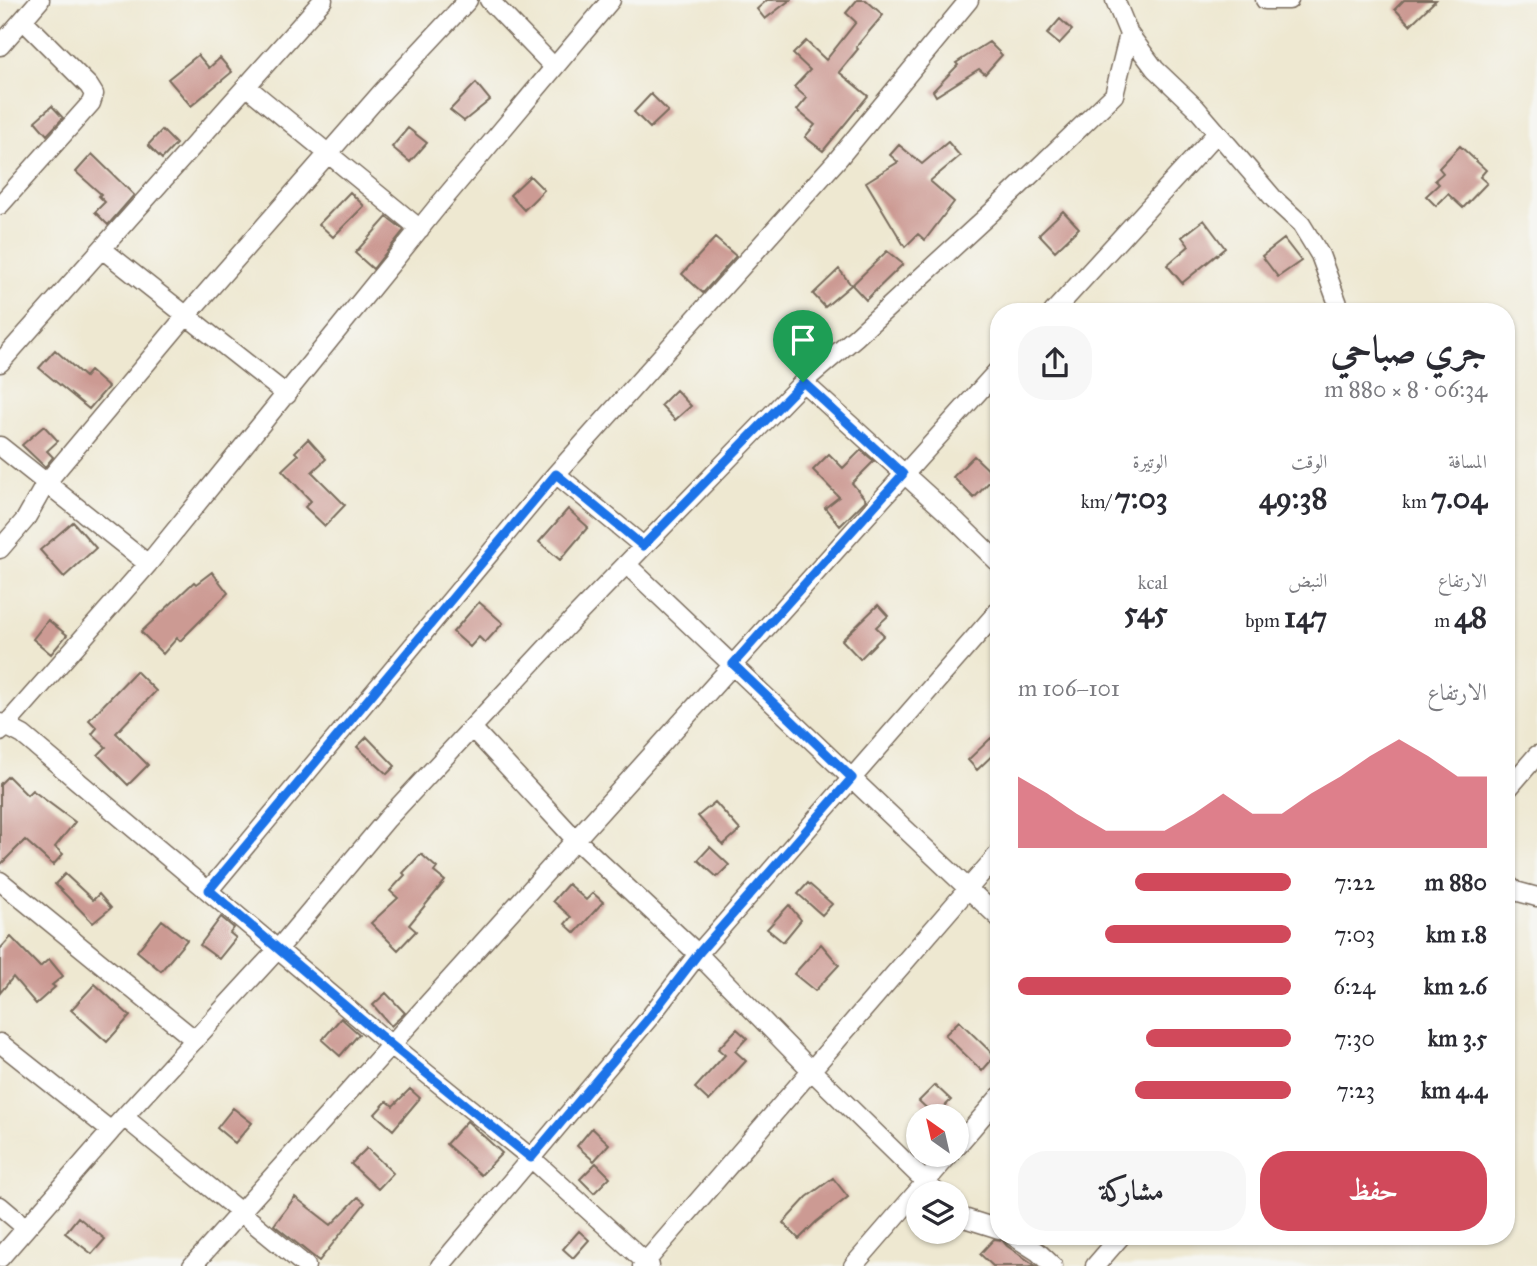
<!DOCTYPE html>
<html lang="ar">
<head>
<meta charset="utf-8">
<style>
  :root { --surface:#fff; --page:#f7f7f7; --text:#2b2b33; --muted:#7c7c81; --accent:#d1495b }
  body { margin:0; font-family:"IM FELL Great Primer",Amiri,serif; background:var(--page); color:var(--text); direction:rtl; height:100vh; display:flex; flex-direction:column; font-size:26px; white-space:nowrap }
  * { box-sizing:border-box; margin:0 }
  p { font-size:23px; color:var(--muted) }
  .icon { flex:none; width:38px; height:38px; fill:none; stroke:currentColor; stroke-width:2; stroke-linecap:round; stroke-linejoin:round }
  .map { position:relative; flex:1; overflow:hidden; direction:ltr }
  .sheet { position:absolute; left:990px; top:303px; width:525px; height:942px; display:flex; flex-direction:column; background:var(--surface); border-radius:28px; box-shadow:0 2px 5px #0004; direction:rtl }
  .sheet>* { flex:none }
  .needle { width:46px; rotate:326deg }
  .fabs { position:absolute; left:906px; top:1104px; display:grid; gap:14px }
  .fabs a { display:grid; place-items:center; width:63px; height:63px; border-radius:50%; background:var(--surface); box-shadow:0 2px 5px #0004; font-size:35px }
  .pin { position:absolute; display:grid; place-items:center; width:60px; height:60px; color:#fff; margin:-72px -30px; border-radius:50% 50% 50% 0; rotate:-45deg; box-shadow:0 0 7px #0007 }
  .pin .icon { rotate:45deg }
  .round { display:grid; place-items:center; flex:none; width:74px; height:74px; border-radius:28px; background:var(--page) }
  .summary { display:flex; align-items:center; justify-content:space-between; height:119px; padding:0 28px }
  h1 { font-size:38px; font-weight:700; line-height:52px }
  .stats { display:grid; grid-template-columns:repeat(3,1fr); gap:10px; height:119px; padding:7px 28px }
  .stats div { display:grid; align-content:center }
  .stats b { font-size:30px; font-weight:700 }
  .stats small { font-size:19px; font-weight:400 }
  .stats p { font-size:19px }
  .chart { height:196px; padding:14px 28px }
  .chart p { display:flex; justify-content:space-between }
  .chart svg { width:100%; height:126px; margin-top:7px; fill:var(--accent); opacity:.7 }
  .button { display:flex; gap:14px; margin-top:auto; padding:14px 28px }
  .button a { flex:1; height:80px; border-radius:28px; background:var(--accent); color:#fff; font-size:28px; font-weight:700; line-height:80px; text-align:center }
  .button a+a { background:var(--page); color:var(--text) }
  ul { padding:0 28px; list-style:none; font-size:23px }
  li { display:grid; grid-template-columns:112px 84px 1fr; align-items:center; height:52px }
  li i { height:18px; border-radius:9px; background:var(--accent) }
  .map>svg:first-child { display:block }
  .building { fill:#cc9a93 }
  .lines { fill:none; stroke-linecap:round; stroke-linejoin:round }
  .minor-casing { stroke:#7a6c5d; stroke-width:21 }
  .minor { stroke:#fff; stroke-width:18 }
  .route-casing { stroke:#fff; stroke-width:14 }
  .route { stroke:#1a73e8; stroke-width:9 }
</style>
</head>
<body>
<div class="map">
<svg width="1537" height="1266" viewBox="0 0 1537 1266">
  <rect width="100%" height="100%" fill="#f6f6f2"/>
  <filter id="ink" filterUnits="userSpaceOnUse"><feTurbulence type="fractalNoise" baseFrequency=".0143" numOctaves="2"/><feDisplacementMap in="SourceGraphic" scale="14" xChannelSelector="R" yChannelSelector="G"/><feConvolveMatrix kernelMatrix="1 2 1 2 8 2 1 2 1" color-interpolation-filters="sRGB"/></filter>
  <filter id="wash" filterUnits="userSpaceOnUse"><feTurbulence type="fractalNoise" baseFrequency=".00686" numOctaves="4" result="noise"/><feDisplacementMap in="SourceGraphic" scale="28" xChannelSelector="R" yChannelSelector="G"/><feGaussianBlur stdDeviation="1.57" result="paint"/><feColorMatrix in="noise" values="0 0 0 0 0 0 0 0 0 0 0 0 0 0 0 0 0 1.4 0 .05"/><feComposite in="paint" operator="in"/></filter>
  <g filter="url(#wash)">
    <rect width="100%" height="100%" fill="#eee8d1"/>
    <g id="blocks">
      <path class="building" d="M767 0H790L765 19 757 9Z
        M857 0H866L883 15 856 47 858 49 839 72 868 96 823 151 805 137 815 125 797 110 807 98 794 87 810 70 793 54 806 41 826 60 856 22 846 13Z
        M1404 0H1436L1410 25 1395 9Z
        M1060 19 1072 30 1059 44 1047 34Z
        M989 42 1002 55 985 74 979 69 936 96 933 91 958 65 956 63Z
        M198 55 209 68 220 58 232 72 191 106 168 79Z
        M476 83 490 100 464 121 450 110Z
        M651 94 668 111 650 128 634 112Z
        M52 106 63 118 47 135 35 121Z
        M408 128 427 143 410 162 392 147Z
        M162 130 176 144 162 159 148 145Z
        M948 142 960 156 930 181 954 202 925 240 918 234 905 247 866 182 898 162 890 155 899 145 922 164Z
        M1460 146 1486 170 1480 177 1487 183 1463 208 1448 194 1436 206 1426 196 1439 184 1435 180 1443 173 1439 168Z
        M92 154 134 195 108 225 95 212 105 202 99 196 101 194 76 172Z
        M530 176 544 190 524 210 510 195Z
        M350 192 364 206 333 237 319 224Z
        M1063 211 1079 228 1055 251 1039 234Z
        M387 217 404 230 373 269 355 253Z
        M1204 220 1225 248 1182 283 1167 265 1189 246 1182 237Z
        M715 238 736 256 703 293 682 274Z
        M1284 239 1301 261 1278 277 1262 256Z
        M887 251 903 264 866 300 852 285Z
        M839 269 851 285 825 307 813 294Z
        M55 350 85 377 90 371 108 387 89 409 39 368Z
        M676 390 691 406 675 420 661 405Z
        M44 426 58 441 47 451 53 457 45 467 22 445Z
        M308 439 326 459 312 472 345 505 325 526 305 507 311 501 282 470 298 455 295 452Z
        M861 450 874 461 852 483 866 500 840 526 825 508 839 497 813 470 829 454 843 468Z
        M974 456 995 476 974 498 953 477Z
        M568 509 588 527 560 560 539 542Z
        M73 522 96 548 64 577 40 550Z
        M212 572 228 593 180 641 177 638 163 654 141 632 194 582 196 584Z
        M479 602 503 623 485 643 479 637 470 647 453 632Z
        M878 605 888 616 876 627 884 635 860 659 842 640Z
        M48 620 67 635 51 654 33 639Z
        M136 671 156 691 116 733 148 765 128 785 98 755 106 747 92 734 97 728 89 720Z
        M367 737 395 766 387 774 357 747Z
        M991 738 999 749 977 770 968 760Z
        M8 776 27 795 32 790 75 822 55 847 63 854 53 865 25 840 0 865V784Z
        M715 802 740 830 723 845 698 816Z
        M710 847 729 865 717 877 698 860Z
        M421 854 437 868 434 872 445 881 409 925 416 931 398 950 371 923 398 898 390 891 405 875 403 873Z
        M65 874 93 900 99 894 111 908 93 923 55 884Z
        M808 883 832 904 822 915 798 894Z
        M568 884 586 900 593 893 603 902 575 933 565 924 571 917 553 901Z
        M789 905 801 920 783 942 767 929Z
        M221 917 234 928 230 933 236 938 219 959 200 945Z
        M162 920 187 940 161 971 137 951Z
        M11 937 40 967 49 959 63 976 52 985 55 987 36 1004 13 977 0 993V949Z
        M821 944 839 965 815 991 794 974Z
        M95 984 130 1016 107 1042 71 1010Z
        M386 993 405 1013 391 1026 373 1005Z
        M341 1018 359 1034 340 1056 322 1040Z
        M959 1021 995 1056 982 1071 945 1035Z
        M737 1029 747 1038 735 1051 746 1061 709 1101 695 1088 725 1055 718 1049Z
        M935 1085 951 1100 935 1116 919 1101Z
        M410 1089 420 1098 393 1130 375 1114 387 1101 393 1106Z
        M233 1108 252 1123 235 1143 217 1128Z
        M467 1121 502 1153 481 1175 446 1144Z
        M592 1128 609 1144 594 1161 577 1146Z
        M367 1148 393 1173 378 1189 351 1164Z
        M596 1163 610 1177 594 1193 580 1179Z
        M833 1178 848 1197 816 1222 799 1239 783 1223 807 1197Z
        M295 1197 331 1225 358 1197 365 1203 319 1261 274 1225Z
        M78 1217 105 1239 92 1254 65 1233Z
        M579 1231 589 1240 573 1258 563 1249Z
        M994 1239 1002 1240 1007 1246 1036 1266H993L980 1254Z"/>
    </g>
  </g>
  <g filter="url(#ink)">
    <use href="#blocks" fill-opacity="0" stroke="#7a6c5d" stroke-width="2"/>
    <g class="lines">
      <g class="minor-casing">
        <path id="minor" d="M489 0 554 67
          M1115 0 1129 34 1155 69 1196 108 1274 199 1301 224 1320 255 1341 312
          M1265 0H1289
          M0 46 40 0
          M247 87 420 229
          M0 205 91 103 94 94 89 86 23 20
          M102 249 287 395
          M1053 312 1216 134
          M0 363 323 0
          M803 382 955 520 999 563
          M0 446 148 564
          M556 474 643 546
          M0 549 25 520 46 483 186 316 382 92 468 0
          M626 564 999 918
          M0 723 23 735 390 1044 531 1158 650 1266
          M472 728 575 839 698 954 811 1070 938 1194
          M0 732 148 564 438 206 611 0
          M1507 790 1537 755
          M0 881 195 1040
          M1507 884 1515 891 1537 897
          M209 890 556 474 838 159 969 0
          M0 1043 111 1131
          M124 1117 306 1266
          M957 1146 999 1097
          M0 1206 26 1228
          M957 1214 964 1218 999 1229
          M1013 1236 1038 1252 1053 1266
          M0 1258 111 1131 279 948 387 819 578 614 803 382 856 337 993 211 1114 95 1129 34
          M192 1266 999 369
          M440 1266 649 1018 698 954 999 610
          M642 1266 999 853
          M853 1266 949 1155
          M1095 1266 1121 1236"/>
      </g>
      <use href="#minor" class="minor"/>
    </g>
  </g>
  <g class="lines" filter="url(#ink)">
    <g class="route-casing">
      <path id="route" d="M803 382 903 474 733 664 852 778 698 954 649 1018 531 1158 390 1044 209 890 556 474 643 546Z"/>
    </g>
    <use href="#route" class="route"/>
  </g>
</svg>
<div class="fabs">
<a><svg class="needle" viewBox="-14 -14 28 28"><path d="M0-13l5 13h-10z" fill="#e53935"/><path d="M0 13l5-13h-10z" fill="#7c7c81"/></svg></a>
<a><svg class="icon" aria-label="layers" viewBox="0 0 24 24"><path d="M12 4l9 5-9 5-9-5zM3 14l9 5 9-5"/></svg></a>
</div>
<div class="pin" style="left:803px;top:382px;background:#1e9e55"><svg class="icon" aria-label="arrive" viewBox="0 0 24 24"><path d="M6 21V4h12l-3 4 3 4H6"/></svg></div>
<section class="sheet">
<div class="summary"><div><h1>جري صباحي</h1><p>06:34 · 8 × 880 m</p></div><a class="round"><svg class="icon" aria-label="share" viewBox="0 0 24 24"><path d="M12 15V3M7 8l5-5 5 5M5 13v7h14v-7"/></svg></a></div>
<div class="stats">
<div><p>المسافة</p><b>7.04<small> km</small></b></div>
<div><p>الوقت</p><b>49:38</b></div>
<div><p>الوتيرة</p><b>7:03<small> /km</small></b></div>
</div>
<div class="stats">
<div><p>الارتفاع</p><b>48<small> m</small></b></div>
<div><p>النبض</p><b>147<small> bpm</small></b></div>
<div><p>kcal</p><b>545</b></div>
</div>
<div class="chart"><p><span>الارتفاع</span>101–106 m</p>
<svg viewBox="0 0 160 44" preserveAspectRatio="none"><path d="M0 44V19L10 25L20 32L30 38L40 38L50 38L60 32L70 25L80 32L90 32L100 25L110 19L120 12L130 6L140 12L150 19L160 19V44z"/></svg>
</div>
<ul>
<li><b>880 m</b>7:22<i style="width:57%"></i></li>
<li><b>1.8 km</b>7:03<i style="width:68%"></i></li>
<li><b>2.6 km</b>6:24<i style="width:100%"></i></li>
<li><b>3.5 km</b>7:30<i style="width:53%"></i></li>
<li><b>4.4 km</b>7:23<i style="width:57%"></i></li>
</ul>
<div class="button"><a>حفظ</a><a>مشاركة</a></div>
</section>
</div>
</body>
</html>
